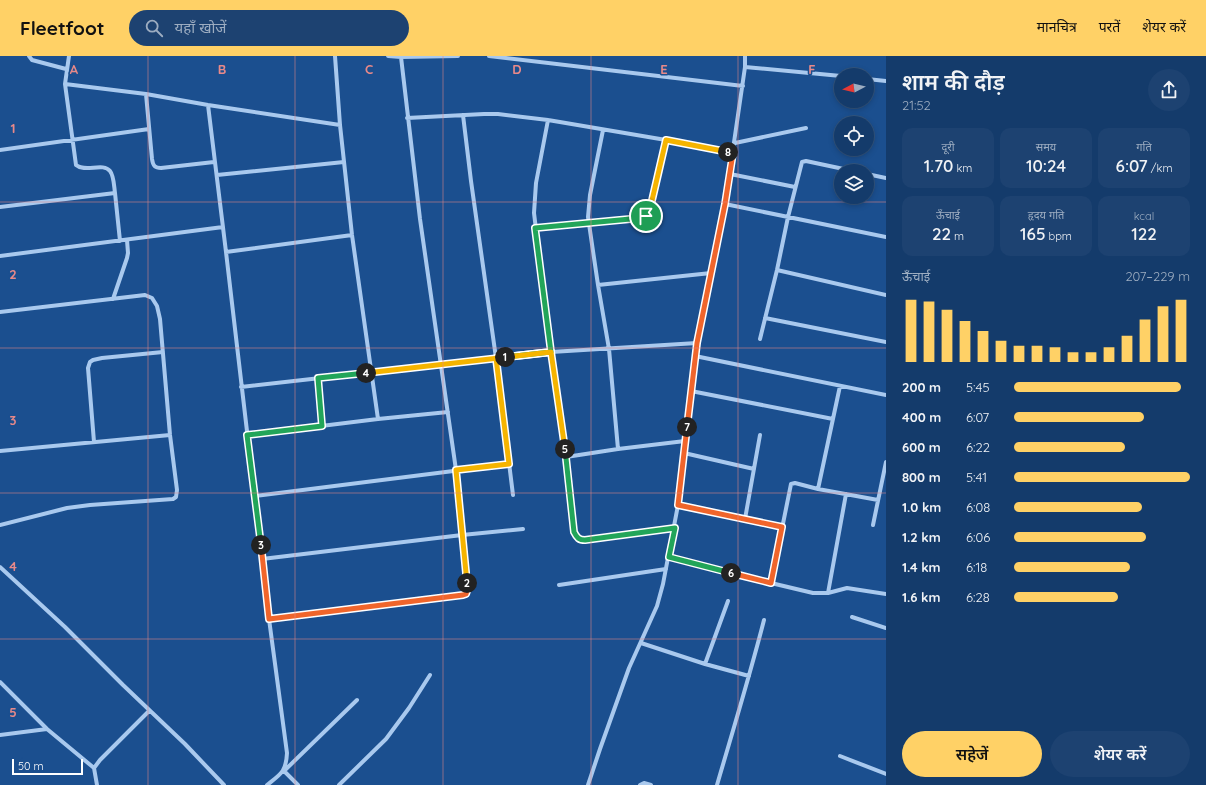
<!DOCTYPE html>
<html lang="hi">
<head>
<meta charset="utf-8">
<style>
  :root { --surface:#143b6b; --page:#1d4271; --text:#f1f3f6; --muted:#9dadc1; --line:#33557e; --accent:#ffd166 }
  body { margin:0; font-family:Quicksand,"Noto Sans Devanagari",sans-serif; background:var(--page); color:var(--text); height:100vh; display:flex; flex-direction:column; font-size:15px; white-space:nowrap }
  * { box-sizing:border-box; margin:0 }
  p { font-size:13px; color:var(--muted) }
  .icon { flex:none; width:22px; height:22px; fill:none; stroke:currentColor; stroke-width:2; stroke-linecap:round; stroke-linejoin:round }
  .map { position:relative; flex:1; overflow:hidden }
  .side { display:flex; flex-direction:column; background:var(--surface); width:320px }
  .side>* { flex:none }
  .needle { width:26px; rotate:263deg }
  .controls { position:absolute; left:834px; top:12px; display:grid; gap:8px }
  .controls a { display:grid; place-items:center; width:40px; height:40px; border-radius:50%; background:var(--surface); box-shadow:0 2px 6px #0003,0 0 0 1px var(--line); font-size:20px }
  .scale { position:absolute; left:12px; bottom:10px; width:71px; box-sizing:border-box; padding-left:4px; border:2px solid #fff; border-top:0; font-size:11px; line-height:14px; white-space:nowrap; color:#fff; -webkit-text-stroke:3px #1b4f8f; paint-order:stroke }
  .pin { position:absolute; display:grid; place-items:center; width:34px; height:34px; color:#fff; margin:-17px; border:2px solid #fff; border-radius:50%; box-shadow:0 1px 4px #0007 }
  .km { position:absolute; width:20px; height:20px; margin:-10px; border-radius:50%; background:#222; color:#fff; font-size:11px; line-height:20px; text-align:center }
  .round { display:grid; place-items:center; flex:none; width:42px; height:42px; border-radius:21px; background:var(--page) }
  .head { display:flex; align-items:center; justify-content:space-between; height:68px; padding:0 16px }
  h1 { font-size:22px; font-weight:600; line-height:30px }
  .stats { display:grid; grid-template-columns:repeat(3,1fr); gap:6px; height:68px; padding:4px 16px }
  .stats div { display:grid; align-content:center; border-radius:10px; background:var(--page); text-align:center }
  .stats b { font-size:17px; font-weight:600 }
  .stats small { font-size:11px; font-weight:400 }
  .stats p { font-size:11px }
  .chart { height:112px; padding:8px 16px }
  .chart p { display:flex; justify-content:space-between }
  .chart svg { width:100%; height:72px; margin-top:4px; stroke:var(--accent); stroke-width:6 }
  .button { display:flex; gap:8px; margin-top:auto; padding:8px 16px }
  .button a { flex:1; height:46px; border-radius:24px; background:var(--accent); color:#111; font-size:16px; font-weight:600; line-height:46px; text-align:center }
  .button a+a { background:var(--page); color:var(--text) }
  ul { padding:0 16px; list-style:none; font-size:13px }
  li { display:grid; grid-template-columns:64px 48px 1fr; align-items:center; height:30px }
  li i { height:10px; border-radius:5px; background:var(--accent) }
  header { display:flex; align-items:center; gap:24px; box-sizing:border-box; height:56px; padding:0 20px; background:var(--accent); color:#111 }
  header strong { font-size:19px }
  nav { display:flex; gap:22px; margin-inline-start:auto; font-size:14px }
  .search { width:280px; height:36px; background:var(--page); display:flex; align-items:center; gap:10px; box-sizing:border-box; padding:0 14px; border-radius:22px; color:var(--muted); font-size:15px }
  main { display:flex; flex:1; min-height:0 }
  .map>svg:first-child { display:block }
  .lines { fill:none; stroke-linecap:round; stroke-linejoin:round }
  .minor { stroke:#a9c9ee; stroke-width:4 }
  .split-1-casing { stroke:#fff; stroke-width:8 }
  .split-2-casing { stroke:#fff; stroke-width:8 }
  .split-3-casing { stroke:#fff; stroke-width:8 }
  .split-4-casing { stroke:#fff; stroke-width:8 }
  .split-5-casing { stroke:#fff; stroke-width:8 }
  .split-6-casing { stroke:#fff; stroke-width:8 }
  .split-7-casing { stroke:#fff; stroke-width:8 }
  .split-8-casing { stroke:#fff; stroke-width:8 }
  .split-9-casing { stroke:#fff; stroke-width:8 }
  .split-1 { stroke:#22a559; stroke-width:5 }
  .split-2 { stroke:#f5b400; stroke-width:5 }
  .split-3 { stroke:#f0652b; stroke-width:5 }
  .split-4 { stroke:#22a559; stroke-width:5 }
  .split-5 { stroke:#f5b400; stroke-width:5 }
  .split-6 { stroke:#22a559; stroke-width:5 }
  .split-7 { stroke:#f0652b; stroke-width:5 }
  .split-8 { stroke:#f0652b; stroke-width:5 }
  .split-9 { stroke:#f5b400; stroke-width:5 }
  .grid { fill:none; stroke:#e88989; stroke-width:1; stroke-opacity:0.55 }
  .grid-label { font-size:13px; text-anchor:middle; font-weight:bold; fill:#e88989; stroke:#1b4f8f; stroke-width:3; stroke-linejoin:round; paint-order:stroke }
</style>
</head>
<body>
<header>
<strong>Fleetfoot</strong>
<div class="search"><svg class="icon" aria-label="search" viewBox="0 0 24 24"><circle cx="10" cy="10" r="6"/><path d="M15 15l6 6"/></svg>यहाँ खोजें</div>
<nav><a>मानचित्र</a><a>परतें</a><a>शेयर करें</a></nav>
</header>
<main>
<div class="map">
<svg width="886" height="729" viewBox="0 0 886 729">
  <rect width="100%" height="100%" fill="#1b4f8f"/>
  <g class="lines">
    <path class="minor" d="M29 0 32 4 66 13
      M69 0 65 28 146 38 208 49 340 69
      M335 0 340 69 352 179 378 363
      M388 0 401 1 458 0
      M489 0 743 30
      M745 11 841 20
      M867 23 886 25
      M65 28 76 109C85 117 103 106 110 115 114 120 114 130 115 137
      M146 38 152 103C153 110 155 112 161 112L214 106
      M208 49 226 196 269 563 287 697C286 716 281 718 267 729
      M463 59 471 125 496 302 513 439
      M407 62 484 58H498L548 64 666 84 733 97
      M548 64 536 127 534 157 551 296 566 401 574 476C577 482 579 484 585 484L675 472
      M603 74 590 139 588 161 598 229 609 293 618 393
      M735 87 806 72
      M0 94 149 73
      M730 118 795 131
      M867 118 886 122
      M217 119 344 106
      M725 148 886 181
      M0 151 115 137 120 185
      M535 172 641 162C646 160 648 158 650 153L666 84
      M226 196 352 179
      M0 200 223 171
      M777 214 886 239
      M598 229 711 217
      M113 243 127 202 128 197 127 184
      M0 256 145 239 152 242 157 250 160 263 170 379 177 434 176 441 173 443 90 449 67 452 0 469
      M765 262 886 286
      M760 283 777 214 788 161 802 106 806 105 853 115
      M695 300 886 339
      M318 323 322 370
      M840 330 818 433 878 444
      M241 331 551 296 697 287
      M691 335 833 363
      M247 379 378 363 448 356
      M94 386 88 312 90 306 93 304 102 302 163 296
      M0 395 170 379
      M684 397 754 413
      M566 401 618 393 685 385
      M255 440 509 408
      M678 449 782 471
      M745 463 760 379
      M873 469 886 406
      M669 501 771 527 813 537H828L847 532 886 538
      M262 503 462 479 523 473
      M0 511 65 571 123 629 185 688 224 729
      M771 527 791 428 795 427 818 433
      M559 529 666 513
      M828 537 846 438
      M852 561 886 572
      M269 563 463 539 466 538 467 535 456 414 420 163 401 1
      M641 587 705 608 749 620
      M705 608 728 545
      M0 626 47 673 94 712
      M0 679 47 673
      M840 700 886 718
      M97 729 94 712 100 704 149 655
      M298 729 284 715 357 644
      M339 729 386 683 409 652 430 619
      M588 729 600 693 629 612 657 550 663 528 678 449 697 287 725 148 745 11V0
      M640 729 644 727 651 729
      M717 729C733 674 750 619 764 564"/>
  </g>
  <g class="lines">
    <g class="split-1-casing">
      <path id="split-1" d="M505 301 551 296 535 172 641 162 646 160"/>
    </g>
    <g class="split-2-casing">
      <path id="split-2" d="M467 527 456 414 509 408 496 302 505 301"/>
    </g>
    <g class="split-3-casing">
      <path id="split-3" d="M261 489 269 563 463 539 466 538 467 535V527"/>
    </g>
    <g class="split-4-casing">
      <path id="split-4" d="M261 489 247 379 322 370 318 322 366 317"/>
    </g>
    <g class="split-5-casing">
      <path id="split-5" d="M366 317 551 296 565 393"/>
    </g>
    <g class="split-6-casing">
      <path id="split-6" d="M565 393 574 476C577 482 579 484 585 484L675 472 669 501 731 517"/>
    </g>
    <g class="split-7-casing">
      <path id="split-7" d="M687 371 678 449 782 471 771 527 731 517"/>
    </g>
    <g class="split-8-casing">
      <path id="split-8" d="M687 371 697 287 725 148 733 97 728 96"/>
    </g>
    <g class="split-9-casing">
      <path id="split-9" d="M646 160 649 157 650 153 666 84 728 96"/>
    </g>
    <use href="#split-1" class="split-1"/>
    <use href="#split-2" class="split-2"/>
    <use href="#split-3" class="split-3"/>
    <use href="#split-4" class="split-4"/>
    <use href="#split-5" class="split-5"/>
    <use href="#split-6" class="split-6"/>
    <use href="#split-7" class="split-7"/>
    <use href="#split-8" class="split-8"/>
    <use href="#split-9" class="split-9"/>
  </g>
  <path class="grid" d="M148 0V729M295 0V729M443 0V729M591 0V729M738 0V729M0 146H886M0 292H886M0 437H886M0 583H886"/>
  <g class="grid-label">
    <text x="74" y="18">A</text>
    <text x="222" y="18">B</text>
    <text x="369" y="18">C</text>
    <text x="517" y="18">D</text>
    <text x="664" y="18">E</text>
    <text x="812" y="18">F</text>
    <text x="13" y="77">1</text>
    <text x="13" y="223">2</text>
    <text x="13" y="369">3</text>
    <text x="13" y="515">4</text>
    <text x="13" y="661">5</text>
  </g>
</svg>
<div class="controls">
<a><svg class="needle" viewBox="-14 -14 28 28"><path d="M0-13l5 13h-10z" fill="#e53935"/><path d="M0 13l5-13h-10z" fill="#9dadc1"/></svg></a>
<a><svg class="icon" aria-label="locate" viewBox="0 0 24 24"><circle cx="12" cy="12" r="6"/><path d="M12 2v4M12 18v4M2 12h4M18 12h4"/></svg></a>
<a><svg class="icon" aria-label="layers" viewBox="0 0 24 24"><path d="M12 4l9 5-9 5-9-5zM3 14l9 5 9-5"/></svg></a>
</div>
<div class="scale">50 m</div>
<div class="pin" style="left:646px;top:160px;background:#1e9e55"><svg class="icon" aria-label="arrive" viewBox="0 0 24 24"><path d="M6 21V4h12l-3 4 3 4H6"/></svg></div>
<b class="km" style="left:505px;top:301px">1</b>
<b class="km" style="left:467px;top:527px">2</b>
<b class="km" style="left:261px;top:489px">3</b>
<b class="km" style="left:366px;top:317px">4</b>
<b class="km" style="left:565px;top:393px">5</b>
<b class="km" style="left:731px;top:517px">6</b>
<b class="km" style="left:687px;top:371px">7</b>
<b class="km" style="left:728px;top:96px">8</b>
</div>
<section class="side">
<div class="head"><div><h1>शाम की दौड़</h1><p>21:52</p></div><a class="round"><svg class="icon" aria-label="share" viewBox="0 0 24 24"><path d="M12 15V3M7 8l5-5 5 5M5 13v7h14v-7"/></svg></a></div>
<div class="stats">
<div><p>दूरी</p><b>1.70<small> km</small></b></div>
<div><p>समय</p><b>10:24</b></div>
<div><p>गति</p><b>6:07<small> /km</small></b></div>
</div>
<div class="stats">
<div><p>ऊँचाई</p><b>22<small> m</small></b></div>
<div><p>हृदय गति</p><b>165<small> bpm</small></b></div>
<div><p>kcal</p><b>122</b></div>
</div>
<div class="chart"><p><span>ऊँचाई</span>207–229 m</p>
<svg viewBox="0 0 160 44" preserveAspectRatio="none"><path d="M5 44V6M15 44V7M25 44V12M35 44V19M45 44V25M55 44V31M65 44V34M75 44V34M85 44V35M95 44V38M105 44V38M115 44V35M125 44V28M135 44V18M145 44V10M155 44V6"/></svg>
</div>
<ul>
<li><b>200 m</b>5:45<i style="width:95%"></i></li>
<li><b>400 m</b>6:07<i style="width:74%"></i></li>
<li><b>600 m</b>6:22<i style="width:63%"></i></li>
<li><b>800 m</b>5:41<i style="width:100%"></i></li>
<li><b>1.0 km</b>6:08<i style="width:73%"></i></li>
<li><b>1.2 km</b>6:06<i style="width:75%"></i></li>
<li><b>1.4 km</b>6:18<i style="width:66%"></i></li>
<li><b>1.6 km</b>6:28<i style="width:59%"></i></li>
</ul>
<div class="button"><a>सहेजें</a><a>शेयर करें</a></div>
</section>
</main>
</body>
</html>
